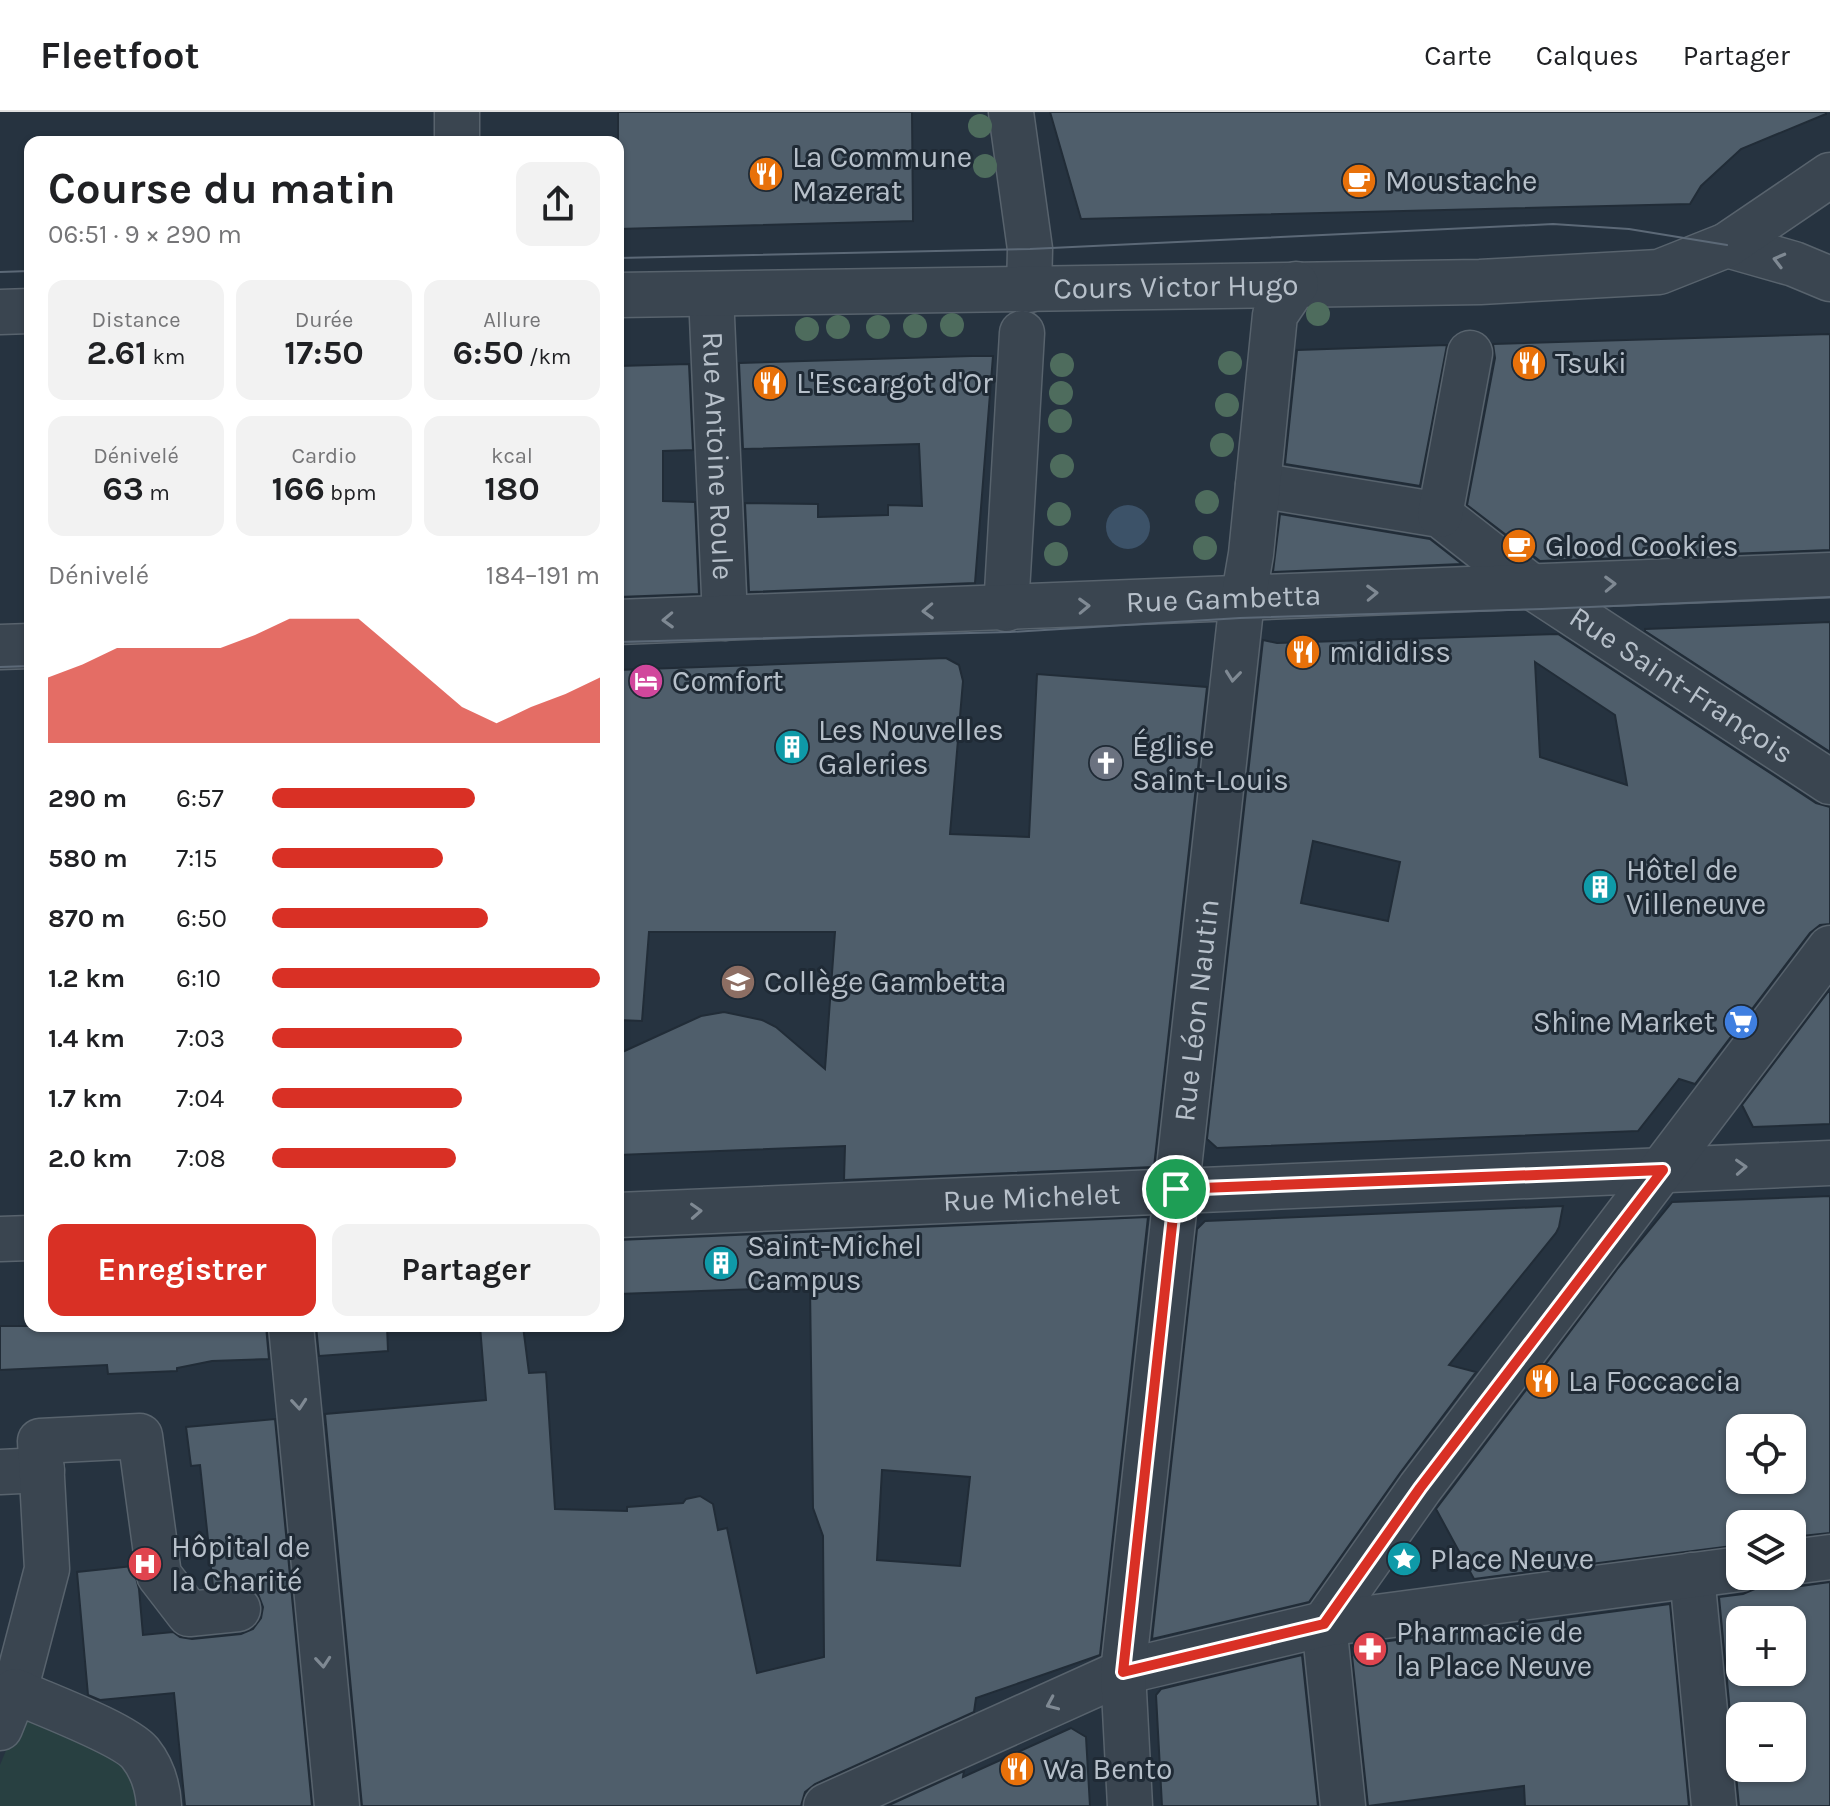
<!DOCTYPE html>
<html lang="fr">
<head>
<meta charset="utf-8">
<style>
  :root { --surface:#fff; --page:#f2f2f2; --text:#202124; --muted:#757577; --line:#e0e0e0; --accent:#d93025 }
  body { margin:0; font-family:Karla,sans-serif; background:var(--page); color:var(--text); height:100vh; display:flex; flex-direction:column; font-size:30px; white-space:nowrap }
  * { box-sizing:border-box; margin:0 }
  p { font-size:26px; color:var(--muted) }
  .icon { flex:none; width:44px; height:44px; fill:none; stroke:currentColor; stroke-width:2; stroke-linecap:round; stroke-linejoin:round }
  .map { position:relative; flex:1; overflow:hidden }
  .sheet { position:absolute; left:24px; top:24px; width:600px; height:1196px; display:flex; flex-direction:column; background:var(--surface); border-radius:16px; box-shadow:0 2px 6px #0004 }
  .sheet>* { flex:none }
  .controls { position:absolute; left:1726px; top:1302px; display:grid; gap:16px }
  .controls a { display:grid; place-items:center; width:80px; height:80px; border-radius:16px; background:var(--surface); box-shadow:0 2px 6px #0004; font-size:40px }
  .pin { position:absolute; display:grid; place-items:center; width:68px; height:68px; color:#fff; margin:-34px; border:4px solid #fff; border-radius:50%; box-shadow:0 2px 8px #0007 }
  .round { display:grid; place-items:center; flex:none; width:84px; height:84px; border-radius:16px; background:var(--page) }
  .headline { display:flex; align-items:center; justify-content:space-between; height:136px; padding:0 24px }
  h1 { font-size:44px; font-weight:700; line-height:60px }
  .metrics { display:grid; grid-template-columns:repeat(3,1fr); gap:12px; height:136px; padding:8px 24px }
  .metrics div { display:grid; align-content:center; border-radius:16px; background:var(--page); text-align:center }
  .metrics b { font-size:34px; font-weight:700 }
  .metrics small { font-size:22px; font-weight:400 }
  .metrics p { font-size:22px }
  .chart { height:224px; padding:16px 24px }
  .chart p { display:flex; justify-content:space-between }
  .chart svg { width:100%; height:144px; margin-top:8px; fill:var(--accent); opacity:.7 }
  .primary-button { display:flex; gap:16px; margin-top:auto; padding:16px 24px }
  .primary-button a { flex:1; height:92px; border-radius:16px; background:var(--accent); color:#fff; font-size:32px; font-weight:700; line-height:92px; text-align:center }
  .primary-button a+a { background:var(--page); color:var(--text) }
  ul { padding:0 24px; list-style:none; font-size:26px }
  li { display:grid; grid-template-columns:128px 96px 1fr; align-items:center; height:60px }
  li i { height:20px; border-radius:10px; background:var(--accent) }
  header { display:flex; align-items:center; gap:48px; box-sizing:border-box; height:112px; padding:0 40px; background:var(--surface); border-bottom:2px solid var(--line) }
  header strong { font-size:38px }
  nav { display:flex; gap:44px; margin-inline-start:auto; font-size:28px }
  .map>svg:first-child { display:block }
  .green { fill:#284041 }
  .water { fill:#3c5268 }
  .building { fill:#4f5e6b; stroke:#212c37; stroke-width:2; fill-rule:evenodd }
  .lines { fill:none; stroke-linecap:round; stroke-linejoin:round }
  .minor-casing { stroke:#58636d; stroke-width:47 }
  .minor { stroke:#3a4550; stroke-width:44 }
  .tram { stroke:#5c6977; stroke-width:2 }
  .tree { fill:#4e6c5d }
  .oneway { stroke:#7f8993 }
  .route-casing { stroke:#fff; stroke-width:16 }
  .route { stroke:#d93025; stroke-width:10 }
  .labels { text-anchor:middle; stroke-width:6; stroke-linejoin:round; paint-order:stroke }
  .poi-label { font-size:30px; fill:#b7c0ca; stroke:#1f2a35; text-anchor:start }
  .street-label { font-size:30px; fill:#b7c0ca; stroke:#1f2a35 }
</style>
</head>
<body>
<header>
<strong>Fleetfoot</strong>
<nav><a>Carte</a><a>Calques</a><a>Partager</a></nav>
</header>
<div class="map">
<svg width="1830" height="1694" viewBox="0 0 1830 1694">
  <rect width="100%" height="100%" fill="#263340"/>
  <path class="green" d="M22 1600 126 1647 147 1694H0V1653Z"/>
  <path class="water" d="M1106 415a22 22 0 1 1 44 0a22 22 0 1 1-44 0Z"/>
  <path class="building" d="M618 0H912L913 109 618 117Z
    M1050 0H1826V2L1741 37 1701 74 1690 92 1081 107Z
    M1830 222V438L1540 449 1467 393 1495 246 1493 232Z
    M1447 233 1420 374 1285 352 1297 238Z
    M972 244H993L975 471 749 480 745 391 818 392V405L888 403V393L922 394 919 332 743 337 739 251Z
    M689 252 693 338 663 339V389L695 390 699 482 618 485V254Z
    M1280 402 1430 427 1462 452 1273 460Z
    M1830 510V640L1645 519V517Z
    M1558 522 1816 691 1830 695V812L1820 813 1810 821 1695 972 1679 967 1638 1019 1217 1036 1207 1027 1263 528 1277 531ZM1535 550 1615 603 1627 673 1540 645ZM1313 729 1400 750 1388 809 1301 791Z
    M946 546 959 553 963 569 950 722 1029 725 1037 562 1207 575 1154 1055 844 1068 845 1034 618 1043V942L701 904 724 900 762 908 776 915 825 957 835 820H649L642 909 618 908V558Z
    M1830 877V1012L1753 1015 1742 993Z
    M1830 1084V1421L1792 1425V1412H1740V1433L1474 1467 1436 1397 1618 1156 1672 1090ZM1740 1316H1792V1368H1740Z
    M1563 1094 1559 1115 1556 1121 1449 1253 1476 1260 1400 1361 1309 1490 1152 1527 1197 1117 1205 1109Z
    M1148 1105 1100 1543 976 1586 974 1600 815 1672 805 1680 801 1694H362L325 1302 486 1288 480 1214H523L529 1261 546 1260 555 1397 627 1399V1395L683 1391 686 1387 700 1384 713 1392 718 1418 727 1416 757 1561 824 1545 823 1424 813 1396 810 1175 618 1182V1128ZM882 1358 970 1365 960 1454 877 1448Z
    M0 1214H266L269 1247 212 1249 177 1256V1259L108 1262 107 1253 0 1258Z
    M316 1214H387L388 1239 319 1244Z
    M275 1307 312 1694H185L174 1581 100 1588 88 1583 77 1460 133 1454 139 1477 143 1523 173 1520 180 1525 192 1527 241 1522 253 1517 261 1506 263 1495 258 1482 247 1474 235 1472 213 1474 200 1353 191 1354 186 1315Z
    M1764 1464H1772L1782 1473 1794 1475 1830 1470V1694H1739L1719 1485 1743 1482 1755 1477ZM1740 1508H1792V1560H1740ZM1740 1604H1792V1656H1740Z
    M1670 1492 1689 1694H1525L1524 1674 1368 1694 1351 1534Z
    M1302 1543 1318 1694H1162L1156 1583 1161 1577Z
    M1071 1616 1086 1625 1090 1694H887L964 1659 963 1665Z"/>
  <g class="lines">
    <g class="minor-casing">
      <g id="minor">
        <path d="M457 0V30"/>
        <path d="M1011 0 1030 137 1029 178"/>
        <path d="M1727 133 1794 152 1830 167"/>
        <path id="s1" d="M711 182 725 506"/>
        <path id="s2" d="M618 183 1480 170 1659 160 1727 133 1830 63"/>
        <path d="M0 200 30 199"/>
        <path id="s3" d="M1258 373 1440 403 1532 475 1830 670"/>
        <path d="M1440 403 1470 241"/>
        <path d="M1006 497 1022 221"/>
        <path id="s4" d="M618 510 1830 463"/>
        <path d="M0 535 30 534"/>
        <path id="s5" d="M618 1103 1830 1051"/>
        <path d="M0 1127 30 1126"/>
        <path d="M291 1214 337 1694"/>
        <path d="M0 1360 42 1358"/>
        <path d="M1792 1450 1830 1445"/>
        <path d="M1692 1463 1714 1694"/>
        <path d="M1324 1512 1420 1376 1830 836"/>
        <path d="M1324 1512 1343 1694"/>
        <path d="M0 1573 15 1579 47 1457 40 1329 140 1324 159 1463 189 1502 238 1497"/>
        <path d="M0 1616 15 1579C43 1592 123 1621 140 1641 152 1656 158 1675 159 1694"/>
        <path d="M826 1694 1123 1560 1324 1512 1740 1457"/>
        <path id="s6" d="M1130 1694 1123 1560 1240 506 1251 442 1275 203 1296 172"/>
      </g>
    </g>
    <use href="#minor" class="minor"/>
    <path class="tram" d="M618 146 1030 137 1553 112 1629 117 1727 133
      M0 160 30 159
      M618 530 1010 520 1240 506 1542 497 1830 485
      M0 555 30 554"/>
  </g>
  <g class="tree">
    <circle cx="980" cy="14" r="12"/>
    <circle cx="985" cy="54" r="12"/>
    <circle cx="1318" cy="202" r="12"/>
    <circle cx="952" cy="213" r="12"/>
    <circle cx="915" cy="214" r="12"/>
    <circle cx="838" cy="215" r="12"/>
    <circle cx="878" cy="215" r="12"/>
    <circle cx="807" cy="217" r="12"/>
    <circle cx="1230" cy="251" r="12"/>
    <circle cx="1062" cy="253" r="12"/>
    <circle cx="1061" cy="281" r="12"/>
    <circle cx="1227" cy="293" r="12"/>
    <circle cx="1060" cy="309" r="12"/>
    <circle cx="1222" cy="333" r="12"/>
    <circle cx="1062" cy="354" r="12"/>
    <circle cx="1207" cy="390" r="12"/>
    <circle cx="1059" cy="402" r="12"/>
    <circle cx="1205" cy="436" r="12"/>
    <circle cx="1056" cy="442" r="12"/>
  </g>
  <defs><path id="oneway-chevron" d="M-2-3.5L2.5 0L-2 3.5" fill="none" stroke-width="1.6" stroke-linecap="round" stroke-linejoin="round" transform="scale(2)"/></defs>
  <g class="oneway">
    <use href="#oneway-chevron" transform="translate(1779 148) rotate(-165)"/>
    <use href="#oneway-chevron" transform="translate(1610 472) rotate(-2)"/>
    <use href="#oneway-chevron" transform="translate(1372 481) rotate(-2)"/>
    <use href="#oneway-chevron" transform="translate(1084 494) rotate(-2)"/>
    <use href="#oneway-chevron" transform="translate(928 499) rotate(178)"/>
    <use href="#oneway-chevron" transform="translate(668 508) rotate(178)"/>
    <use href="#oneway-chevron" transform="translate(1233 564) rotate(96)"/>
    <use href="#oneway-chevron" transform="translate(1741 1055) rotate(-3)"/>
    <use href="#oneway-chevron" transform="translate(696 1099) rotate(-3)"/>
    <use href="#oneway-chevron" transform="translate(299 1292) rotate(85)"/>
    <use href="#oneway-chevron" transform="translate(323 1550) rotate(85)"/>
    <use href="#oneway-chevron" transform="translate(1052 1592) rotate(156)"/>
  </g>
  <g class="lines">
    <g class="route-casing">
      <path id="route" d="M1663 1058 1420 1376 1324 1512 1123 1560 1176 1077Z"/>
    </g>
    <use href="#route" class="route"/>
  </g>
  <defs>
    <g id="restaurant-disc" transform="scale(1.8)"><circle r="9.5" fill="#e8710a" stroke="#1f2a35"/><path d="M-5-6h1v4h1v-4h1v4h1v-4h1v5L-1.5 .5V6h-2V.5L-5-1ZM5-6V6H3V1.5H1.5Q1.5-4 5-6Z" fill="#fff"/></g>
    <g id="cafe-disc" transform="scale(1.8)"><circle r="9.5" fill="#e8710a" stroke="#1f2a35"/><path d="M-5.5-4.5H6V0H3Q3 3.5 0 3.5H-2.5Q-5.5 3.5-5.5 0ZM3-3.2v2h1.7v-2ZM-6 4.5H4V6H-6Z" fill="#fff"/></g>
    <g id="hotel-disc" transform="scale(1.8)"><circle r="9.5" fill="#d1479c" stroke="#1f2a35"/><path d="M-6-4.5h1.5V1H6V5H4.5V3h-9V5H-6ZM-4 0a1.8 1.8 0 1 1 3.6 0ZM.5 0V-2.5h3Q6-2.5 6 0Z" fill="#fff"/></g>
    <g id="building-disc" transform="scale(1.8)"><circle r="9.5" fill="#0f9aa8" stroke="#1f2a35"/><path d="M-4-6H4V6H1V3H-1V6H-4ZM-2.5-4.3h1.7v1.8h-1.7ZM.8-4.3h1.7v1.8H.8ZM-2.5-1h1.7V.8h-1.7ZM.8-1h1.7V.8H.8Z" fill="#fff"/></g>
    <g id="church-disc" transform="scale(1.8)"><circle r="9.5" fill="#6b7280" stroke="#1f2a35"/><path d="M-1.2-6h2.4v3.5h3.3v2.4h-3.3V6h-2.4V-.1h-3.3v-2.4h3.3Z" fill="#fff"/></g>
    <g id="school-disc" transform="scale(1.8)"><circle r="9.5" fill="#8d6e63" stroke="#1f2a35"/><path d="M0-5L7-2L0 1L-7-2ZM-4 1L0 2.5L4 1V4Q0 6-4 4Z" fill="#fff"/></g>
    <g id="supermarket-disc" transform="scale(1.8)"><circle r="9.5" fill="#3f7fe0" stroke="#1f2a35"/><path d="M-6-5.5h2.5l.6 2H6L4.5 2H-2.5L-4.4-4H-6ZM-1.5 3.2a1.3 1.3 0 1 0 .1 0ZM3 3.2a1.3 1.3 0 1 0 .1 0Z" fill="#fff"/></g>
    <g id="sight-disc" transform="scale(1.8)"><circle r="9.5" fill="#0f9aa8" stroke="#1f2a35"/><path d="M0-6L1.8-2.2L6-1.7L2.9 1.2L3.7 5.4L0 3.3L-3.7 5.4L-2.9 1.2L-6-1.7L-1.8-2.2Z" fill="#fff"/></g>
    <g id="hospital-disc" transform="scale(1.8)"><circle r="9.5" fill="#e0444e" stroke="#1f2a35"/><path d="M-5-5h3v3.5h4V-5h3V5h-3V1.5h-4V5h-3Z" fill="#fff"/></g>
    <g id="pharmacy-disc" transform="scale(1.8)"><circle r="9.5" fill="#e0444e" stroke="#1f2a35"/><path d="M-2-6h4v4h4v4h-4v4h-4v-4h-4v-4h4Z" fill="#fff"/></g>
  </defs>
  <g fill-rule="evenodd">
    <use href="#restaurant-disc" x="766" y="62"/>
    <use href="#cafe-disc" x="1359" y="69"/>
    <use href="#restaurant-disc" x="1529" y="251"/>
    <use href="#restaurant-disc" x="770" y="271"/>
    <use href="#cafe-disc" x="1519" y="434"/>
    <use href="#restaurant-disc" x="1303" y="540"/>
    <use href="#hotel-disc" x="646" y="569"/>
    <use href="#building-disc" x="792" y="635"/>
    <use href="#church-disc" x="1106" y="651"/>
    <use href="#building-disc" x="1600" y="775"/>
    <use href="#school-disc" x="738" y="870"/>
    <use href="#supermarket-disc" x="1741" y="910"/>
    <use href="#building-disc" x="721" y="1151"/>
    <use href="#restaurant-disc" x="1542" y="1269"/>
    <use href="#sight-disc" x="1404" y="1447"/>
    <use href="#hospital-disc" x="145" y="1452"/>
    <use href="#pharmacy-disc" x="1370" y="1537"/>
    <use href="#restaurant-disc" x="1017" y="1657"/>
  </g>
  <g class="labels">
    <g class="poi-label">
      <text x="792" y="55">La Commune<tspan x="792" dy="34">Mazerat</tspan></text>
      <text x="1385" y="79">Moustache</text>
      <text x="1555" y="261">Tsuki</text>
      <text x="796" y="281">L'Escargot d'Or</text>
      <text x="1545" y="444">Glood Cookies</text>
      <text x="1329" y="550">mididiss</text>
      <text x="672" y="579">Comfort</text>
      <text x="818" y="628">Les Nouvelles<tspan x="818" dy="34">Galeries</tspan></text>
      <text x="1132" y="644">Église<tspan x="1132" dy="34">Saint-Louis</tspan></text>
      <text x="1626" y="768">Hôtel de<tspan x="1626" dy="34">Villeneuve</tspan></text>
      <text x="764" y="880">Collège Gambetta</text>
      <text x="1715" y="920" text-anchor="end">Shine Market</text>
      <text x="747" y="1144">Saint-Michel<tspan x="747" dy="34">Campus</tspan></text>
      <text x="1568" y="1279">La Foccaccia</text>
      <text x="171" y="1445">Hôpital de<tspan x="171" dy="34">la Charité</tspan></text>
      <text x="1430" y="1457">Place Neuve</text>
      <text x="1396" y="1530">Pharmacie de<tspan x="1396" dy="34">la Place Neuve</tspan></text>
      <text x="1043" y="1667">Wa Bento</text>
    </g>
    <g class="street-label">
      <text dy="10" stroke="none"><textPath href="#s2" startOffset="558">Cours Victor Hugo</textPath></text>
      <text dy="10" stroke="none"><textPath href="#s1" startOffset="162">Rue Antoine Roule</textPath></text>
      <text dy="10" stroke="none"><textPath href="#s4" startOffset="606">Rue Gambetta</textPath></text>
      <text dy="10" stroke="none"><textPath href="#s3" startOffset="480">Rue Saint-François</textPath></text>
      <text dy="10" stroke="none"><textPath href="#s6" startOffset="800">Rue Léon Nautin</textPath></text>
      <text dy="10" stroke="none"><textPath href="#s5" startOffset="414">Rue Michelet</textPath></text>
    </g>
  </g>
</svg>
<div class="controls">
<a><svg class="icon" aria-label="locate" viewBox="0 0 24 24"><circle cx="12" cy="12" r="6"/><path d="M12 2v4M12 18v4M2 12h4M18 12h4"/></svg></a>
<a><svg class="icon" aria-label="layers" viewBox="0 0 24 24"><path d="M12 4l9 5-9 5-9-5zM3 14l9 5 9-5"/></svg></a>
<a>+</a>
<a>−</a>
</div>
<div class="pin" style="left:1176px;top:1077px;background:#1e9e55"><svg class="icon" aria-label="arrive" viewBox="0 0 24 24"><path d="M6 21V4h12l-3 4 3 4H6"/></svg></div>
<section class="sheet">
<div class="headline"><div><h1>Course du matin</h1><p>06:51 · 9 × 290 m</p></div><a class="round"><svg class="icon" aria-label="share" viewBox="0 0 24 24"><path d="M12 15V3M7 8l5-5 5 5M5 13v7h14v-7"/></svg></a></div>
<div class="metrics">
<div><p>Distance</p><b>2.61<small> km</small></b></div>
<div><p>Durée</p><b>17:50</b></div>
<div><p>Allure</p><b>6:50<small> /km</small></b></div>
</div>
<div class="metrics">
<div><p>Dénivelé</p><b>63<small> m</small></b></div>
<div><p>Cardio</p><b>166<small> bpm</small></b></div>
<div><p>kcal</p><b>180</b></div>
</div>
<div class="chart"><p><span>Dénivelé</span>184–191 m</p>
<svg viewBox="0 0 160 44" preserveAspectRatio="none"><path d="M0 44V24L10 20L20 15L30 15L40 15L50 15L60 11L70 6L80 6L90 6L100 15L110 24L120 33L130 38L140 33L150 29L160 24V44z"/></svg>
</div>
<ul>
<li><b>290 m</b>6:57<i style="width:62%"></i></li>
<li><b>580 m</b>7:15<i style="width:52%"></i></li>
<li><b>870 m</b>6:50<i style="width:66%"></i></li>
<li><b>1.2 km</b>6:10<i style="width:100%"></i></li>
<li><b>1.4 km</b>7:03<i style="width:58%"></i></li>
<li><b>1.7 km</b>7:04<i style="width:58%"></i></li>
<li><b>2.0 km</b>7:08<i style="width:56%"></i></li>
</ul>
<div class="primary-button"><a>Enregistrer</a><a>Partager</a></div>
</section>
</div>
</body>
</html>
